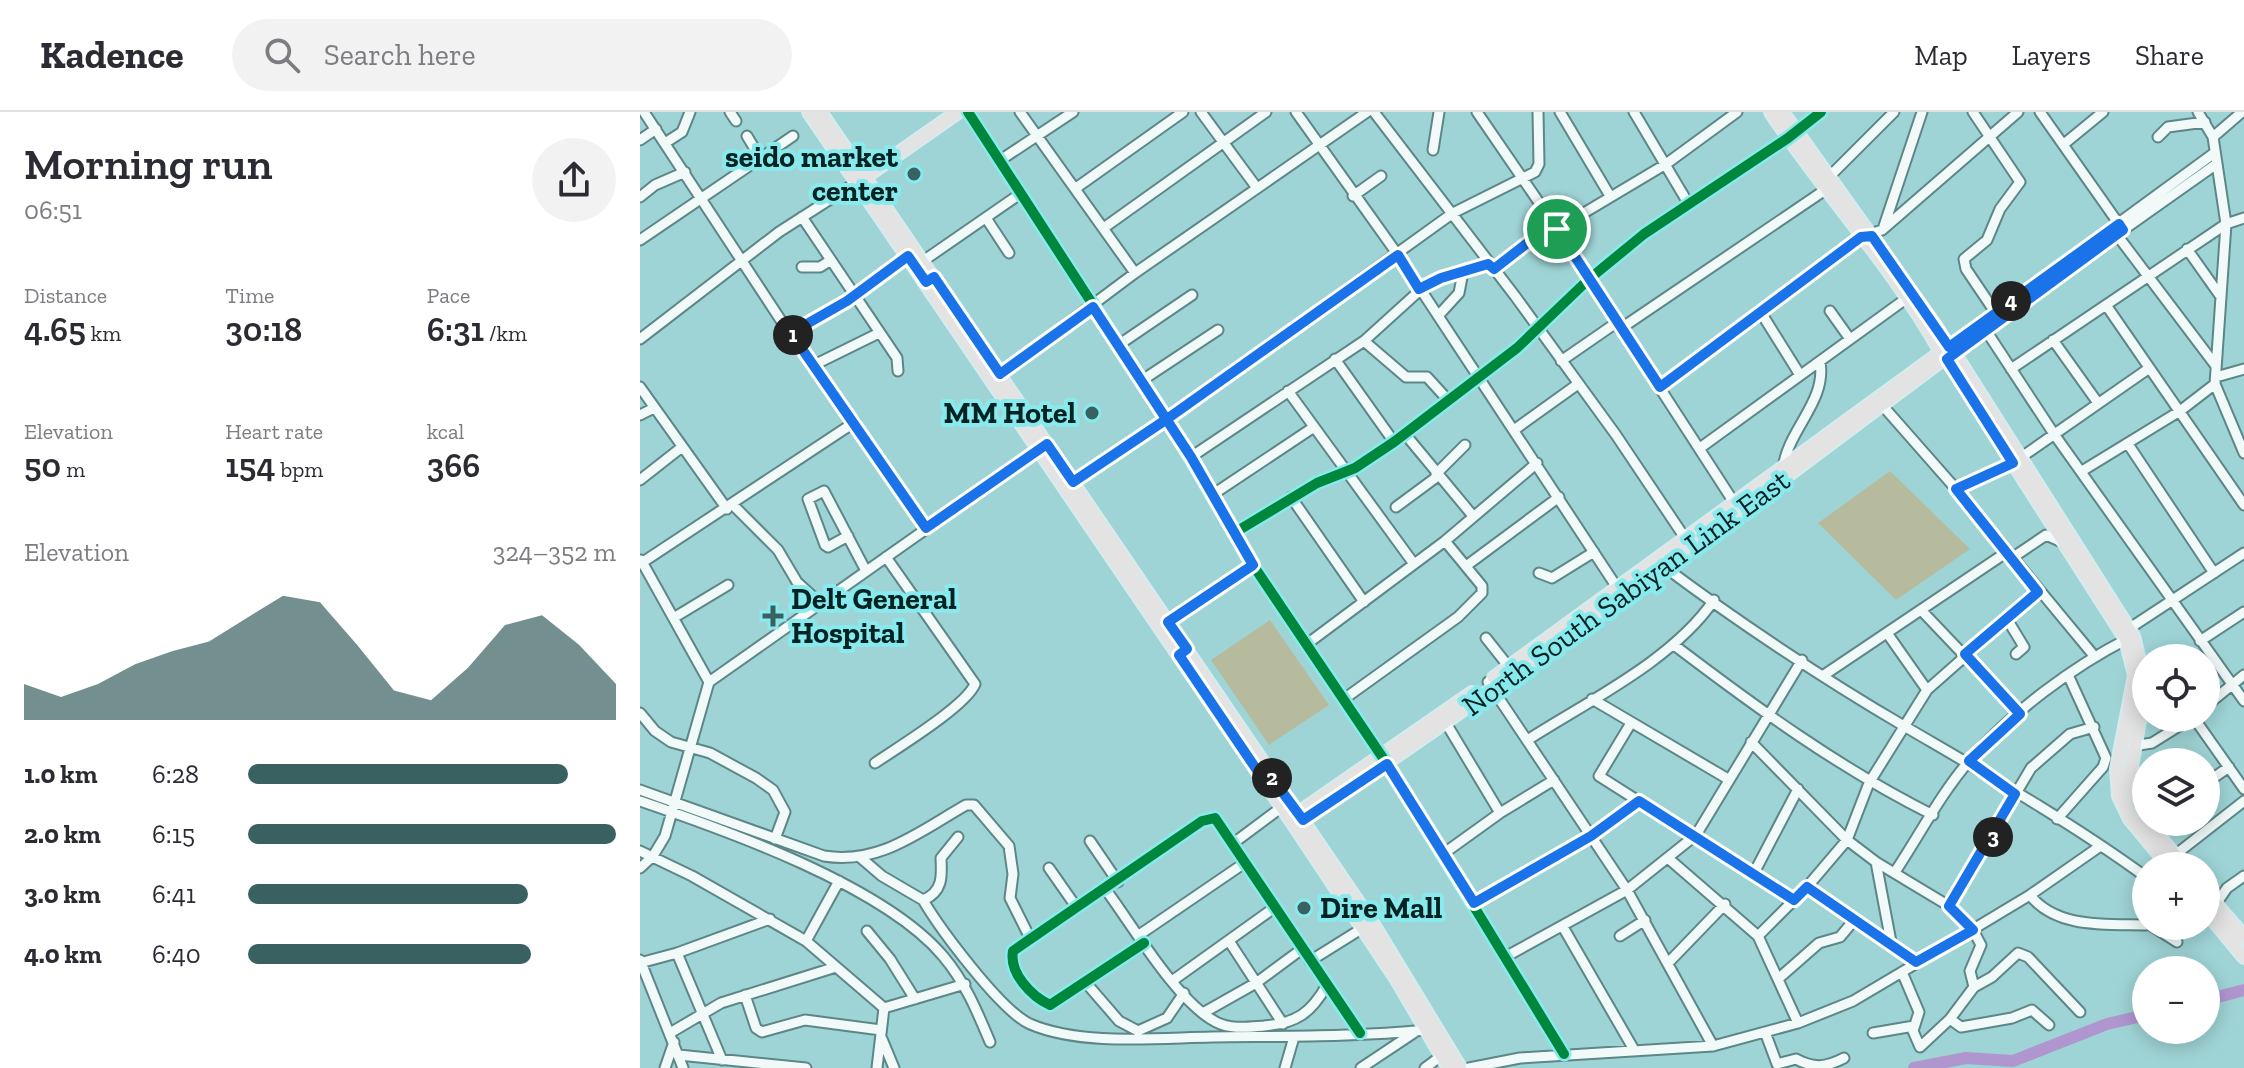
<!DOCTYPE html>
<html lang="en">
<head>
<meta charset="utf-8">
<style>
  :root { --surface:#fff; --page:#f2f2f3; --text:#2b2b33; --muted:#7c7c81; --line:#e1e1e2; --accent:#396162 }
  body { margin:0; font-family:"Zilla Slab",serif; background:var(--page); color:var(--text); height:100vh; display:flex; flex-direction:column; font-size:30px; white-space:nowrap }
  * { box-sizing:border-box; margin:0 }
  p { font-size:26px; color:var(--muted) }
  .icon { flex:none; width:44px; height:44px; fill:none; stroke:currentColor; stroke-width:2; stroke-linecap:round; stroke-linejoin:round }
  .map { position:relative; flex:1; overflow:hidden }
  .side { display:flex; flex-direction:column; background:var(--surface); width:640px }
  .side>* { flex:none }
  .controls { position:absolute; left:1492px; top:532px; display:grid; gap:16px }
  .controls a { display:grid; place-items:center; width:88px; height:88px; border-radius:50%; background:var(--surface); box-shadow:0 4px 20px #0003; font-size:40px }
  .pin { position:absolute; display:grid; place-items:center; width:68px; height:68px; color:#fff; margin:-34px; border:4px solid #fff; border-radius:50%; box-shadow:0 2px 8px #0007 }
  .km { position:absolute; width:40px; height:40px; margin:-20px; border-radius:50%; background:#222; color:#fff; font-size:22px; line-height:40px; text-align:center }
  .round { display:grid; place-items:center; flex:none; width:84px; height:84px; border-radius:42px; background:var(--page) }
  .summary { display:flex; align-items:center; justify-content:space-between; height:136px; padding:0 24px }
  h1 { font-size:44px; font-weight:600; line-height:60px }
  .stats { display:grid; grid-template-columns:repeat(3,1fr); gap:12px; height:136px; padding:8px 24px }
  .stats div { display:grid; align-content:center }
  .stats b { font-size:34px; font-weight:600 }
  .stats small { font-size:22px; font-weight:400 }
  .stats p { font-size:22px }
  .chart { height:224px; padding:16px 24px }
  .chart p { display:flex; justify-content:space-between }
  .chart svg { width:100%; height:144px; margin-top:8px; fill:var(--accent); opacity:.7 }
  ul { padding:0 24px; list-style:none; font-size:26px }
  li { display:grid; grid-template-columns:128px 96px 1fr; align-items:center; height:60px }
  li i { height:20px; border-radius:10px; background:var(--accent) }
  header { display:flex; align-items:center; gap:48px; box-sizing:border-box; height:112px; padding:0 40px; background:var(--surface); border-bottom:2px solid var(--line) }
  header strong { font-size:38px }
  nav { display:flex; gap:44px; margin-inline-start:auto; font-size:28px }
  .search { width:560px; height:72px; background:var(--page); display:flex; align-items:center; gap:20px; box-sizing:border-box; padding:0 28px; border-radius:44px; color:var(--muted); font-size:30px }
  main { display:flex; flex:1; min-height:0 }
  .map>svg:first-child { display:block }
  .green { fill:#b7bb9d }
  .lines { fill:none; stroke-linecap:round; stroke-linejoin:round }
  .river { stroke:#b096cf; stroke-width:12 }
  .minor-casing { stroke:#5d8687; stroke-width:13 }
  .major-casing { stroke:#d4eced; stroke-width:16 }
  .minor { stroke:#f1f9f9; stroke-width:9 }
  .major { stroke:#e4e3e4; stroke-width:12 }
  .cycleway-casing { stroke:#88eaed; stroke-width:15 }
  .cycleway { stroke:#00873e; stroke-width:10 }
  .route-casing { stroke:#fff; stroke-width:16 }
  .route { stroke:#1a73e8; stroke-width:10 }
  .poi-dot { fill:#396162; stroke:#88eaed; stroke-width:3 }
  .labels { text-anchor:middle; stroke-width:8; stroke-linejoin:round; paint-order:stroke }
  .poi-label { font-size:30px; font-weight:bold; fill:#022323; stroke:#88eaed; text-anchor:end }
  .street-label { font-size:30px; fill:#022323; stroke:#88eaed }
</style>
</head>
<body>
<header>
<strong>Kadence</strong>
<div class="search"><svg class="icon" aria-label="search" viewBox="0 0 24 24"><circle cx="10" cy="10" r="6"/><path d="M15 15l6 6"/></svg>Search here</div>
<nav><a>Map</a><a>Layers</a><a>Share</a></nav>
</header>
<main>
<section class="side">
<div class="summary"><div><h1>Morning run</h1><p>06:51</p></div><a class="round"><svg class="icon" aria-label="share" viewBox="0 0 24 24"><path d="M12 15V3M7 8l5-5 5 5M5 13v7h14v-7"/></svg></a></div>
<div class="stats">
<div><p>Distance</p><b>4.65<small> km</small></b></div>
<div><p>Time</p><b>30:18</b></div>
<div><p>Pace</p><b>6:31<small> /km</small></b></div>
</div>
<div class="stats">
<div><p>Elevation</p><b>50<small> m</small></b></div>
<div><p>Heart rate</p><b>154<small> bpm</small></b></div>
<div><p>kcal</p><b>366</b></div>
</div>
<div class="chart"><p><span>Elevation</span>324–352 m</p>
<svg viewBox="0 0 160 44" preserveAspectRatio="none"><path d="M0 44V33L10 37L20 33L30 27L40 23L50 20L60 13L70 6L80 8L90 21L100 35L110 38L120 28L130 15L140 12L150 21L160 33V44z"/></svg>
</div>
<ul>
<li><b>1.0 km</b>6:28<i style="width:87%"></i></li>
<li><b>2.0 km</b>6:15<i style="width:100%"></i></li>
<li><b>3.0 km</b>6:41<i style="width:76%"></i></li>
<li><b>4.0 km</b>6:40<i style="width:77%"></i></li>
</ul>
</section>
<div class="map">
<svg width="1604" height="956" viewBox="0 0 1604 956">
  <rect width="100%" height="100%" fill="#9fd4d6"/>
  <path class="green" d="M1250 359 1330 437 1256 488 1178 411Z
    M630 508 689 593 629 633 571 548Z"/>
  <g class="lines">
    <path class="river" d="M1566 888 1604 878
      M1274 956 1326 946 1373 949 1467 912 1506 903"/>
    <g class="minor-casing">
      <path id="minor" d="M4 0 140 207 286 416
        M90 0 96 9
        M328 0 527 307 613 453 747 652 924 942
        M380 0 495 161
        M561 0 617 76
        M656 0 758 143 978 477
        M734 0 875 184 976 323 1047 429
        M837 0 913 111 1095 392
        M920 0 970 84
        M994 0 1048 91
        M1333 0 1380 70 1360 97 1347 128 1324 147 1326 157 1355 200
        M1400 0 1481 115
        M1558 0 1573 25 1586 112 1575 272 1604 341
        M107 24 119 44
        M1518 25 1528 15 1565 10
        M1573 25 1602 0
        M0 28 16 17
        M25 31 42 20 50 0
        M1424 32 1463 0
        M793 38 799 0
        M359 49 433 0
        M1188 66 1254 0
        M436 76 543 0
        M713 84 741 64
        M0 85 15 73 45 60
        M162 105 257 246 258 259
        M346 106 369 141
        M1244 114 1282 0
        M465 115 626 0
        M917 117 1026 52 1097 0
        M1477 123 1576 254
        M0 128 153 24
        M1547 137 1581 185
        M283 149 380 82
        M162 155H180L191 148
        M854 157 913 111
        M1466 193 1604 393
        M1120 199 1160 263
        M1190 199 1210 227
        M798 204 819 181 823 160
        M980 217 1185 78
        M1345 217 1414 322 1604 589
        M151 221 207 189 268 144
        M0 227 139 120 217 70
        M1413 228 1458 291
        M724 229 766 265H787L808 288
        M477 234 552 183
        M1309 235 1573 42
        M1312 239 1575 53
        M695 247 754 330
        M921 249 976 211
        M174 253 239 221
        M1371 257 1586 112 1604 106
        M356 265 495 161 727 0
        M1576 265 1604 257
        M501 269 578 218
        M0 275 87 397
        M1020 275 1221 125 1242 118 1378 0
        M648 279 774 452
        M1243 294 1316 377 1455 545
        M0 303 14 296
        M874 318 938 272
        M765 322 833 404
        M1488 332 1574 461
        M1060 336 1267 186
        M551 345 724 229 788 171 848 152
        M1143 357C1147 318 1187 290 1180 250
        M1442 359 1540 299 1575 272
        M796 362 825 333
        M0 368 42 335
        M427 373 527 307 813 101 895 60 899 52 898 0
        M1316 377 1373 351 1508 257
        M572 383 674 315
        M651 385 724 490
        M93 393 138 438 157 470 181 492
        M756 395 798 364
        M594 421 677 371 715 356 754 330 877 236 948 168 1004 122 1148 26 1181 0
        M208 424 188 435 185 433 168 387 184 379 226 459
        M1372 446 1406 423 1424 431
        M1 448 69 570
        M0 452 215 310
        M1022 453C1095 508 1185 568 1264 614 1346 662 1429 709 1506 765
        M826 454 919 385
        M899 461 912 466 954 440
        M1281 498 1380 602
        M35 505 88 473
        M1367 507 1384 535 1376 542
        M528 510 613 453
        M1490 516 1604 441
        M1247 521 1287 578
        M846 526 869 555
        M1560 529 1604 500
        M667 532 805 429 897 351
        M1034 533C1117 596 1199 656 1293 703
        M1184 563 1367 440
        M848 570 987 778 1073 934
        M704 587 818 505 842 481V474L805 429
        M952 587 1088 667
        M1566 594 1604 563
        M0 601 15 619 31 630 70 641 116 666 133 678 145 700 135 727
        M1554 606 1604 677
        M806 611 860 701
        M991 611 959 664 1154 788
        M889 627C950 588 1033 548 1074 488
        M1111 630 1207 728 1236 750 1309 794 1333 818 1341 833 1330 859 1334 875
        M1493 634 1512 631 1552 606
        M235 651C257 636 326 594 335 572L246 445
        M1566 671 1589 655
        M0 678 184 744C240 753 280 719 326 693H334L369 734 373 762 370 786 390 826
        M0 689C88 719 244 774 303 844 325 870 337 899 350 930
        M1417 707 1463 655 1466 646 1429 565
        M450 729 478 770
        M595 730 642 695
        M0 739 52 764 166 829 244 896 237 956
        M803 742 860 701 914 668
        M1535 743 1604 689
        M221 746 242 764 283 788C303 780 302 764 301 746L318 725
        M1029 747 1118 824 1158 911
        M1236 750 1251 830
        M0 756 13 744 25 724 69 570 404 334
        M409 756 437 796
        M1255 760C1279 724 1301 681 1330 648 1372 600 1432 555 1489 526
        M1114 761 1158 677
        M1167 775 1276 850
        M466 778C493 814 537 890 576 910 591 918 609 915 624 914 657 911 671 901 687 873
        M1390 783C1416 817 1467 812 1506 813
        M283 788C300 817 361 899 390 912 441 934 517 926 572 925 643 924 715 925 786 918
        M834 791 951 724 999 689
        M1576 792 1587 776 1604 764
        M1309 794 1391 656 1430 622 1454 615
        M1512 814 1537 830
        M923 815 993 936
        M227 819 250 847 275 887
        M499 823 606 750
        M980 824 1005 808
        M1118 824 1167 775 1207 728 1229 671 1287 578 1398 480
        M166 829 199 769
        M589 829 643 912
        M504 831 410 893C391 884 369 861 373 839L562 709 575 706 720 921
        M37 841 82 948
        M867 844 987 778 1056 723 1162 548
        M0 848 43 956
        M670 849 726 814
        M1029 850 1085 792
        M0 851 37 841 130 807
        M1262 860 1279 900 1273 919 1280 935 1310 907 1334 875 1352 865 1378 841 1388 845 1440 900
        M1139 866 1179 831 1200 825 1215 807
        M532 869 634 796
        M447 872 479 909 498 919 527 906 544 881
        M105 883 116 916 122 920 165 908 241 918
        M244 896 325 872
        M563 901 616 871 662 837
        M1310 907 1321 915 1372 906 1392 898 1409 913
        M1125 920 1137 952 1156 947C1173 956 1185 956 1204 946
        M30 921 81 891 196 855
        M1233 921 1274 914
        M242 927 254 956
        M39 943 166 956
        M25 956 34 930
        M645 956 654 925
        M721 956 775 920
        M785 956 801 944
        M829 956 880 946 1073 934 1158 911 1213 889 1262 860 1390 783 1459 735"/>
    </g>
    <g class="major-casing">
      <path id="major" d="M169 0 655 714 756 866 809 956
        M180 0 732 811 820 956
        M1131 0C1185 81 1253 154 1300 238
        M1142 0 1298 218
        M219 69 318 0
        M1308 246 1300 242 1305 235 1312 238 1493 524 1505 573 1488 673 1506 710
        M1307 247 1486 527 1495 563 1477 657 1479 684 1490 707 1529 754
        M854 566 1295 245
        M653 705 832 581
        M1506 710 1544 754
        M658 712 985 485 1304 246
        M1566 781 1604 825
        M1566 799 1604 845"/>
    </g>
    <use href="#minor" class="minor"/>
    <use href="#major" class="major"/>
    <g class="cycleway-casing">
      <path id="cycleway" d="M328 0 527 307 613 453 747 652 924 942
        M594 421 677 371 715 356 754 330 877 236 948 168 1004 122 1148 26 1181 0
        M504 831 410 893C391 884 369 861 373 839L562 709 575 706 720 921"/>
    </g>
    <use href="#cycleway" class="cycleway"/>
  </g>
  <g class="lines">
    <g class="route-casing">
      <path id="route" d="M917 117 913 111 854 157 848 152 801 166 779 177 758 143 527 307 433 370 407 332 286 416 151 221 207 189 268 144 286 170 294 165 360 262 453 195 551 345 613 453 528 510 547 537 539 543 625 670 632 666 663 708 747 652 834 791 951 724 999 689 1154 788 1167 775 1276 850 1333 818 1309 794 1375 682 1329 649 1380 602 1325 542 1398 480 1316 377 1373 351 1307 247 1483 118 1479 112 1309 235 1232 124 1221 125 1020 275 917 117"/>
    </g>
    <use href="#route" class="route"/>
  </g>
  <g class="poi-dot">
    <circle cx="274" cy="62" r="8"/>
    <circle cx="452" cy="301" r="8"/>
    <path d="M129 492h8v8h8v8h-8v8h-8v-8h-8v-8h8z"/>
    <circle cx="664" cy="796" r="8"/>
  </g>
  <g class="labels">
    <g class="poi-label">
      <text x="258" y="55">seido market<tspan x="258" dy="34">center</tspan></text>
      <text x="436" y="311">MM Hotel</text>
      <text x="151" y="497" text-anchor="start">Delt General<tspan x="151" dy="34">Hospital</tspan></text>
      <text x="680" y="806" text-anchor="start">Dire Mall</text>
    </g>
    <g class="street-label">
      <text transform="translate(986 481) rotate(-36)" y="10">North South Sabiyan Link East</text>
    </g>
  </g>
</svg>
<div class="controls">
<a><svg class="icon" aria-label="locate" viewBox="0 0 24 24"><circle cx="12" cy="12" r="6"/><path d="M12 2v4M12 18v4M2 12h4M18 12h4"/></svg></a>
<a><svg class="icon" aria-label="layers" viewBox="0 0 24 24"><path d="M12 4l9 5-9 5-9-5zM3 14l9 5 9-5"/></svg></a>
<a>+</a>
<a>−</a>
</div>
<div class="pin" style="left:917px;top:117px;background:#1e9e55"><svg class="icon" aria-label="arrive" viewBox="0 0 24 24"><path d="M6 21V4h12l-3 4 3 4H6"/></svg></div>
<b class="km" style="left:153px;top:223px">1</b>
<b class="km" style="left:632px;top:666px">2</b>
<b class="km" style="left:1353px;top:725px">3</b>
<b class="km" style="left:1371px;top:189px">4</b>
</div>
</main>
</body>
</html>
